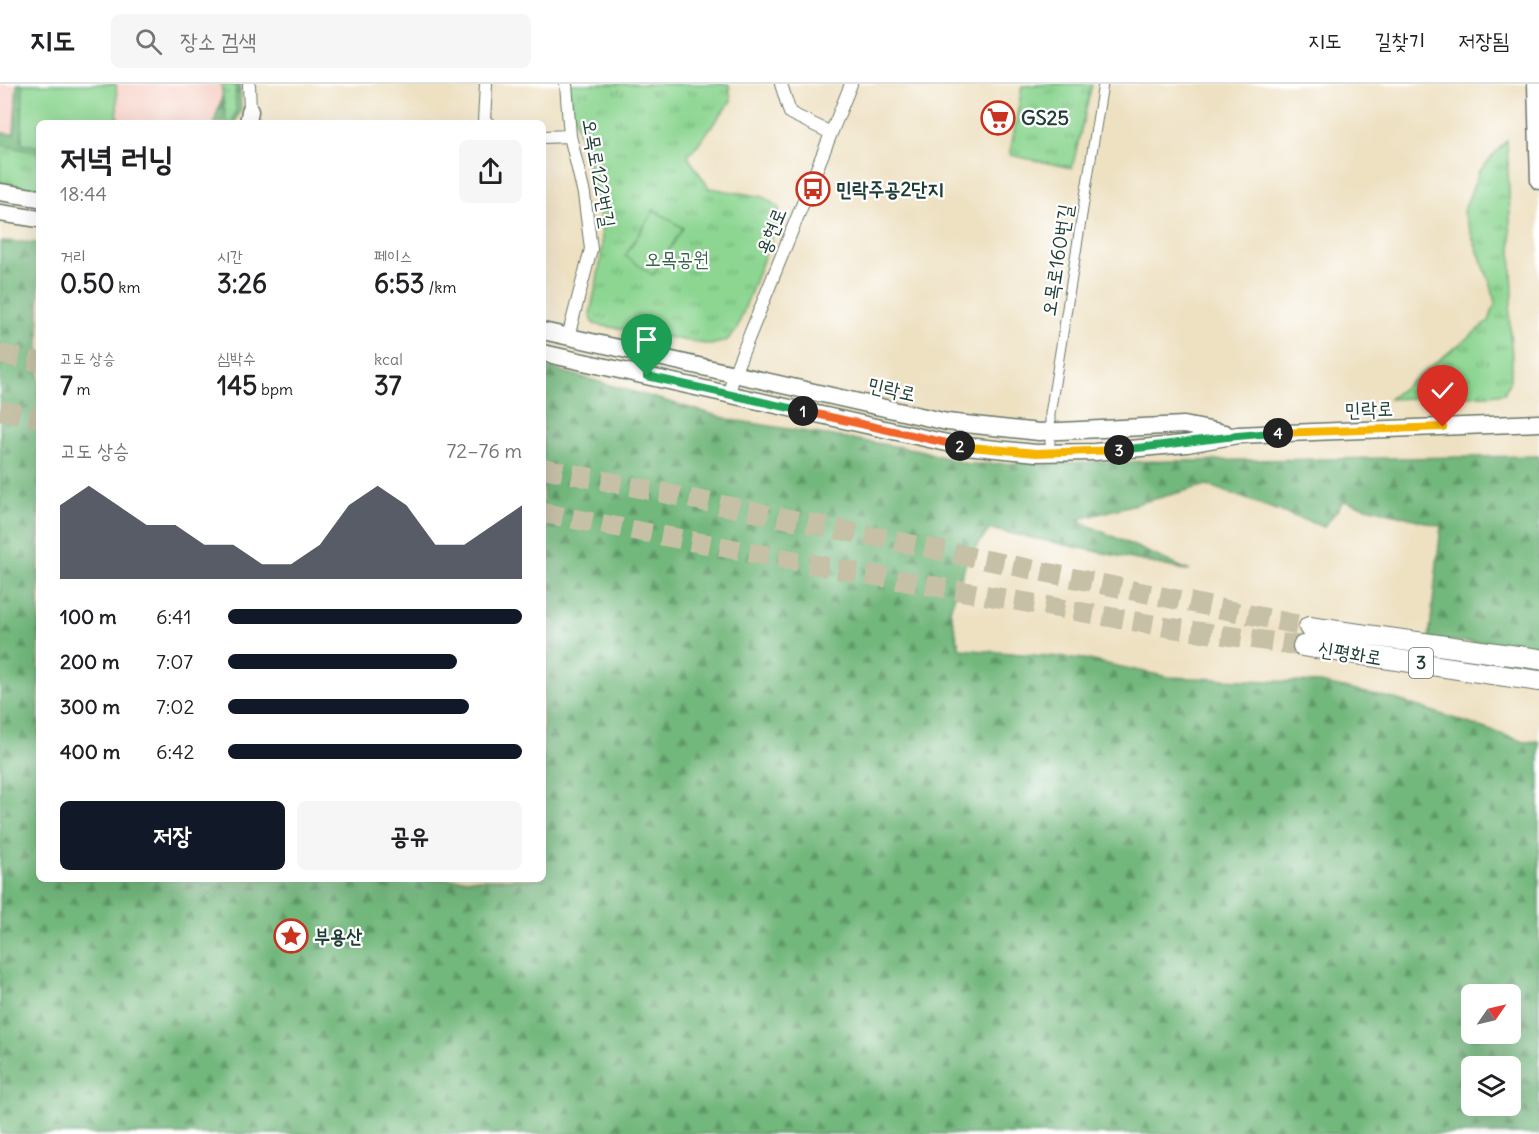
<!DOCTYPE html>
<html lang="ko">
<head>
<meta charset="utf-8">
<style>
  :root { --surface:#fff; --page:#f6f6f6; --text:#202124; --muted:#757577; --line:#e0e0e0; --accent:#111827 }
  body { margin:0; font-family:Delius,"Poor Story",sans-serif; background:var(--page); color:var(--text); height:100vh; display:flex; flex-direction:column; font-size:22px; white-space:nowrap }
  * { box-sizing:border-box; margin:0 }
  p { font-size:20px; color:var(--muted) }
  .icon { flex:none; width:33px; height:33px; fill:none; stroke:currentColor; stroke-width:2; stroke-linecap:round; stroke-linejoin:round }
  .map { position:relative; flex:1; overflow:hidden }
  .sheet { position:absolute; left:36px; top:36px; width:510px; height:762px; display:flex; flex-direction:column; background:var(--surface); border-radius:9px; box-shadow:0 6px 24px #0002 }
  .sheet>* { flex:none }
  .needle { width:39px; rotate:56deg }
  .fabs { position:absolute; left:1461px; top:900px; display:grid; gap:12px }
  .fabs a { display:grid; place-items:center; width:60px; height:60px; border-radius:9px; background:var(--surface); box-shadow:0 6px 24px #0002; font-size:30px }
  .pin { position:absolute; display:grid; place-items:center; width:51px; height:51px; color:#fff; margin:-62px -26px; border-radius:50% 50% 50% 0; rotate:-45deg; box-shadow:0 0 6px #0007 }
  .pin .icon { rotate:45deg }
  .km { position:absolute; width:30px; height:30px; margin:-15px; border-radius:50%; background:#222; color:#fff; font-size:16px; line-height:30px; text-align:center }
  .round { display:grid; place-items:center; flex:none; width:63px; height:63px; border-radius:9px; background:var(--page) }
  .overview { display:flex; align-items:center; justify-content:space-between; height:102px; padding:0 24px }
  h1 { font-size:33px; font-weight:800; line-height:45px }
  .stats { display:grid; grid-template-columns:repeat(3,1fr); gap:9px; height:102px; padding:6px 24px }
  .stats div { display:grid; align-content:center }
  .stats b { font-size:26px; font-weight:800 }
  .stats small { font-size:16px; font-weight:400 }
  .stats p { font-size:16px }
  .chart { height:168px; padding:12px 24px }
  .chart p { display:flex; justify-content:space-between }
  .chart svg { width:100%; height:108px; margin-top:6px; fill:var(--accent); opacity:.7 }
  .primary-button { display:flex; gap:12px; margin-top:auto; padding:12px 24px }
  .primary-button a { flex:1; height:69px; border-radius:9px; background:var(--accent); color:#fff; font-size:24px; font-weight:800; line-height:69px; text-align:center }
  .primary-button a+a { background:var(--page); color:var(--text) }
  ul { padding:0 24px; list-style:none; font-size:20px }
  li { display:grid; grid-template-columns:96px 72px 1fr; align-items:center; height:45px }
  li i { height:15px; border-radius:8px; background:var(--accent) }
  header { display:flex; align-items:center; gap:36px; box-sizing:border-box; height:84px; padding:0 30px; background:var(--surface); border-bottom:2px solid var(--line) }
  header strong { font-size:28px }
  nav { display:flex; gap:33px; margin-inline-start:auto; font-size:21px }
  .search { width:420px; height:54px; background:var(--page); display:flex; align-items:center; gap:15px; box-sizing:border-box; padding:0 21px; border-radius:9px; color:var(--muted); font-size:22px }
  .map>svg:first-child { display:block }
  .built { fill:#f7d1c7 }
  .forest { fill:url(#forest-firs); stroke:#487a58; stroke-width:1.5; fill-rule:evenodd }
  .park { fill:url(#park-tufts); stroke:#568a63; stroke-width:1.5 }
  .pitch { fill:#8dd692; stroke:#568a63; stroke-width:1.5 }
  .lines { fill:none; stroke-linecap:round; stroke-linejoin:round }
  .trunk-tunnel { stroke:#c5c0a6; stroke-width:20; stroke-dasharray:20 10; stroke-linecap:butt }
  .pedestrian-casing { stroke:#677666; stroke-width:11 }
  .minor-casing { stroke:#677666; stroke-width:14 }
  .secondary-casing { stroke:#677666; stroke-width:19 }
  .trunk-casing { stroke:#677666; stroke-width:22 }
  .pedestrian { stroke:#fff; stroke-width:9 }
  .minor { stroke:#fff; stroke-width:12 }
  .secondary { stroke:#fff; stroke-width:16 }
  .trunk { stroke:#fff; stroke-width:20 }
  .split-1-casing { stroke:#fff; stroke-width:12 }
  .split-2-casing { stroke:#fff; stroke-width:12 }
  .split-3-casing { stroke:#fff; stroke-width:12 }
  .split-4-casing { stroke:#fff; stroke-width:12 }
  .split-5-casing { stroke:#fff; stroke-width:12 }
  .split-1 { stroke:#22a559; stroke-width:8 }
  .split-2 { stroke:#f0652b; stroke-width:8 }
  .split-3 { stroke:#f5b400; stroke-width:8 }
  .split-4 { stroke:#22a559; stroke-width:8 }
  .split-5 { stroke:#f5b400; stroke-width:8 }
  .labels { text-anchor:middle; stroke-width:4.5; stroke-linejoin:round; paint-order:stroke }
  .shield { fill:#fff; stroke:#627771; stroke-width:1.5 }
  .shield-label { font-size:18px; font-weight:bold; fill:#1f3d34 }
  .poi-label { font-size:20px; font-weight:bold; fill:#1f3d34; stroke:#fff; text-anchor:start }
  .street-label { font-size:20px; fill:#1f3d34; stroke:#fff }
  .park-label { font-size:20px; fill:#3a634c; stroke:#fff }
</style>
</head>
<body>
<header>
<strong>지도</strong>
<div class="search"><svg class="icon" aria-label="search" viewBox="0 0 24 24"><circle cx="10" cy="10" r="6"/><path d="M15 15l6 6"/></svg>장소 검색</div>
<nav><a>지도</a><a>길찾기</a><a>저장됨</a></nav>
</header>
<div class="map">
<svg width="1539" height="1050" viewBox="0 0 1539 1050">
  <defs>
    <pattern id="forest-firs" width="22" height="20" patternUnits="userSpaceOnUse" patternTransform="scale(1.5)"><rect width="22" height="20" fill="#72b77c"/><path d="M5 1l3.5 6h-7zM16 11l3.5 6h-7z" fill="#5d9666"/></pattern>
    <pattern id="park-tufts" width="24" height="20" patternUnits="userSpaceOnUse" patternTransform="scale(1.5)"><rect width="24" height="20" fill="#8dd692"/><path d="M3 7l-1-3M5 7V3M7 7l1-3M15 17l-1-3M17 17v-4M19 17l1-3" fill="none" stroke="#73af78"/></pattern>
  </defs>
  <rect width="100%" height="100%" fill="#fff"/>
  <filter id="ink" filterUnits="userSpaceOnUse"><feTurbulence type="fractalNoise" baseFrequency=".0167" numOctaves="2"/><feDisplacementMap in="SourceGraphic" scale="12" xChannelSelector="R" yChannelSelector="G"/><feConvolveMatrix kernelMatrix="1 2 1 2 8 2 1 2 1" color-interpolation-filters="sRGB"/></filter>
  <filter id="wash" filterUnits="userSpaceOnUse"><feTurbulence type="fractalNoise" baseFrequency=".008" numOctaves="4" result="noise"/><feDisplacementMap in="SourceGraphic" scale="24" xChannelSelector="R" yChannelSelector="G"/><feGaussianBlur stdDeviation="1.35" result="paint"/><feColorMatrix in="noise" values="0 0 0 0 0 0 0 0 0 0 0 0 0 0 0 0 0 1.4 0 .05"/><feComposite in="paint" operator="in"/></filter>
  <g filter="url(#wash)">
    <rect width="100%" height="100%" fill="#eee1c2"/>
    <path class="built" d="M0 0H15L16 59 0 58Z
      M23 0H223V11L213 39H39Z"/>
    <path class="forest" d="M17 0H35L39 93 0 86V49L14 50Z
      M226 0H240L241 26 235 39H214Z
      M0 157 39 159V795H543V282L732 336 919 366 967 380 1539 372V562L1429 556 1441 442 1344 417 1324 443 1207 401 1076 436 1190 487 990 445 968 473 950 526 960 565 1084 575 1168 593 1320 599 1395 615 1525 658 1539 657V1050H0ZM1472 910H1510V950H1472ZM1472 982H1510V1022H1472Z"/>
    <path class="park" d="M221 0H235L236 26 232 39H223L226 34Z
      M568 0H729L731 17 688 73 709 104 764 113 779 124V134L736 247 726 257 711 261 594 240 590 230C594 209 601 184 602 162 603 107 575 54 568 0Z
      M1053 0H1092L1072 84 1010 71 1022 2Z
      M1507 56 1513 212C1502 242 1522 282 1504 309L1490 311 1389 315 1489 237 1495 220 1492 204 1463 128 1479 88Z
      M0 61 39 69V106L0 99Z"/>
    <path class="pitch" d="M23 0H116L118 38 82 36V39H39V62L22 60Z
      M654 126 683 144 653 191 625 172Z"/>
  </g>
  <g filter="url(#ink)">
    <g class="lines">
      <path class="trunk-tunnel" d="M0 270 39 278
        M0 326 39 334
        M543 384 1309 543
        M543 429 865 490 1172 544 1303 562"/>
      <g class="pedestrian-casing">
        <path id="pedestrian" d="M1050 359V330L1103 0"/>
      </g>
      <g class="minor-casing">
        <path id="minor" d="M249 0 250 27
          M486 0 484 37 488 39
          M566 0 570 52 584 110 591 165 568 253
          M781 0 790 29 831 49
          M543 53 570 52
          M729 310 734 290 851 0"/>
      </g>
      <g class="secondary-casing">
        <path id="secondary" d="M1536 0 1539 97
          M248 39 250 27
          M0 108 39 114
          M0 129 39 135
          M543 247 947 338 1039 348 1184 341 1225 349
          M543 269 956 361 1036 369 1095 368 1187 360 1238 351 1539 339"/>
      </g>
      <g class="trunk-casing">
        <path id="trunk" d="M1309 543 1539 575
          M1303 562 1539 597"/>
      </g>
      <use href="#pedestrian" class="pedestrian"/>
      <use href="#minor" class="minor"/>
      <use href="#secondary" class="secondary"/>
      <use href="#trunk" class="trunk"/>
    </g>
  </g>
  <g class="lines" filter="url(#ink)">
    <g class="split-1-casing">
      <path id="split-1" d="M647 292 803 327"/>
    </g>
    <g class="split-2-casing">
      <path id="split-2" d="M803 327 960 362"/>
    </g>
    <g class="split-3-casing">
      <path id="split-3" d="M960 362 1036 369 1119 366"/>
    </g>
    <g class="split-4-casing">
      <path id="split-4" d="M1119 366C1172 361 1225 351 1278 349"/>
    </g>
    <g class="split-5-casing">
      <path id="split-5" d="M1278 349 1443 343"/>
    </g>
    <use href="#split-1" class="split-1"/>
    <use href="#split-2" class="split-2"/>
    <use href="#split-3" class="split-3"/>
    <use href="#split-4" class="split-4"/>
    <use href="#split-5" class="split-5"/>
  </g>
  <defs>
    <g id="supermarket-ring" transform="scale(1.725)"><circle r="9.5" fill="#fff" stroke="#c8321e" stroke-width="1.5"/><path d="M-6-5.5h2.5l.6 2H6L4.5 2H-2.5L-4.4-4H-6ZM-1.5 3.2a1.3 1.3 0 1 0 .1 0ZM3 3.2a1.3 1.3 0 1 0 .1 0Z" fill="#c8321e"/></g>
    <g id="bus-ring" transform="scale(1.725)"><circle r="9.5" fill="#fff" stroke="#c8321e" stroke-width="1.5"/><path d="M-5-6H5V4H4V6H2V4H-2V6H-4V4H-5ZM-3.5-4V0h7V-4ZM-3.5 1.2v1.5H-2V1.2ZM2 1.2v1.5H3.5V1.2Z" fill="#c8321e"/></g>
    <g id="sight-ring" transform="scale(1.725)"><circle r="9.5" fill="#fff" stroke="#c8321e" stroke-width="1.5"/><path d="M0-6L1.8-2.2L6-1.7L2.9 1.2L3.7 5.4L0 3.3L-3.7 5.4L-2.9 1.2L-6-1.7L-1.8-2.2Z" fill="#c8321e"/></g>
  </defs>
  <g fill-rule="evenodd">
    <use href="#supermarket-ring" x="998" y="34"/>
    <use href="#bus-ring" x="813" y="105"/>
    <use href="#sight-ring" x="291" y="852"/>
  </g>
  <g class="labels">
    <rect class="shield" x="1409" y="564" width="24" height="30" rx="4.5"/>
    <g class="shield-label">
      <text x="1421" y="585">3</text>
    </g>
    <g class="poi-label">
      <text x="1021" y="41">GS25</text>
      <text x="836" y="112">민락주공2단지</text>
      <text x="314" y="859">부용산</text>
    </g>
    <g class="street-label">
      <text transform="translate(599 89) rotate(80)" y="7">오목로122번길</text>
      <text transform="translate(771 147) rotate(-68)" y="7">용현로</text>
      <text transform="translate(1057 176) rotate(-81)" y="7">오목로160번길</text>
      <text transform="translate(892 305) rotate(13)" y="7">민락로</text>
      <text transform="translate(1369 325) rotate(-2)" y="7">민락로</text>
      <text transform="translate(1350 569) rotate(9)" y="7">신평화로</text>
    </g>
    <g class="park-label">
      <text x="677" y="182">오목공원</text>
    </g>
  </g>
</svg>
<div class="fabs">
<a><svg class="needle" viewBox="-14 -14 28 28"><path d="M0-13l5 13h-10z" fill="#e53935"/><path d="M0 13l5-13h-10z" fill="#757577"/></svg></a>
<a><svg class="icon" aria-label="layers" viewBox="0 0 24 24"><path d="M12 4l9 5-9 5-9-5zM3 14l9 5 9-5"/></svg></a>
</div>
<div class="pin" style="left:647px;top:292px;background:#1e9e55"><svg class="icon" aria-label="arrive" viewBox="0 0 24 24"><path d="M6 21V4h12l-3 4 3 4H6"/></svg></div>
<div class="pin" style="left:1443px;top:343px;background:#d93025"><svg class="icon" aria-label="check" viewBox="0 0 24 24"><path d="M5 12l5 5 9-10"/></svg></div>
<b class="km" style="left:803px;top:327px">1</b>
<b class="km" style="left:960px;top:362px">2</b>
<b class="km" style="left:1119px;top:366px">3</b>
<b class="km" style="left:1278px;top:349px">4</b>
<section class="sheet">
<div class="overview"><div><h1>저녁 러닝</h1><p>18:44</p></div><a class="round"><svg class="icon" aria-label="share" viewBox="0 0 24 24"><path d="M12 15V3M7 8l5-5 5 5M5 13v7h14v-7"/></svg></a></div>
<div class="stats">
<div><p>거리</p><b>0.50<small> km</small></b></div>
<div><p>시간</p><b>3:26</b></div>
<div><p>페이스</p><b>6:53<small> /km</small></b></div>
</div>
<div class="stats">
<div><p>고도 상승</p><b>7<small> m</small></b></div>
<div><p>심박수</p><b>145<small> bpm</small></b></div>
<div><p>kcal</p><b>37</b></div>
</div>
<div class="chart"><p><span>고도 상승</span>72–76 m</p>
<svg viewBox="0 0 160 44" preserveAspectRatio="none"><path d="M0 44V14L10 6L20 14L30 22L40 22L50 30L60 30L70 38L80 38L90 30L100 14L110 6L120 14L130 30L140 30L150 22L160 14V44z"/></svg>
</div>
<ul>
<li><b>100 m</b>6:41<i style="width:100%"></i></li>
<li><b>200 m</b>7:07<i style="width:78%"></i></li>
<li><b>300 m</b>7:02<i style="width:82%"></i></li>
<li><b>400 m</b>6:42<i style="width:100%"></i></li>
</ul>
<div class="primary-button"><a>저장</a><a>공유</a></div>
</section>
</div>
</body>
</html>
